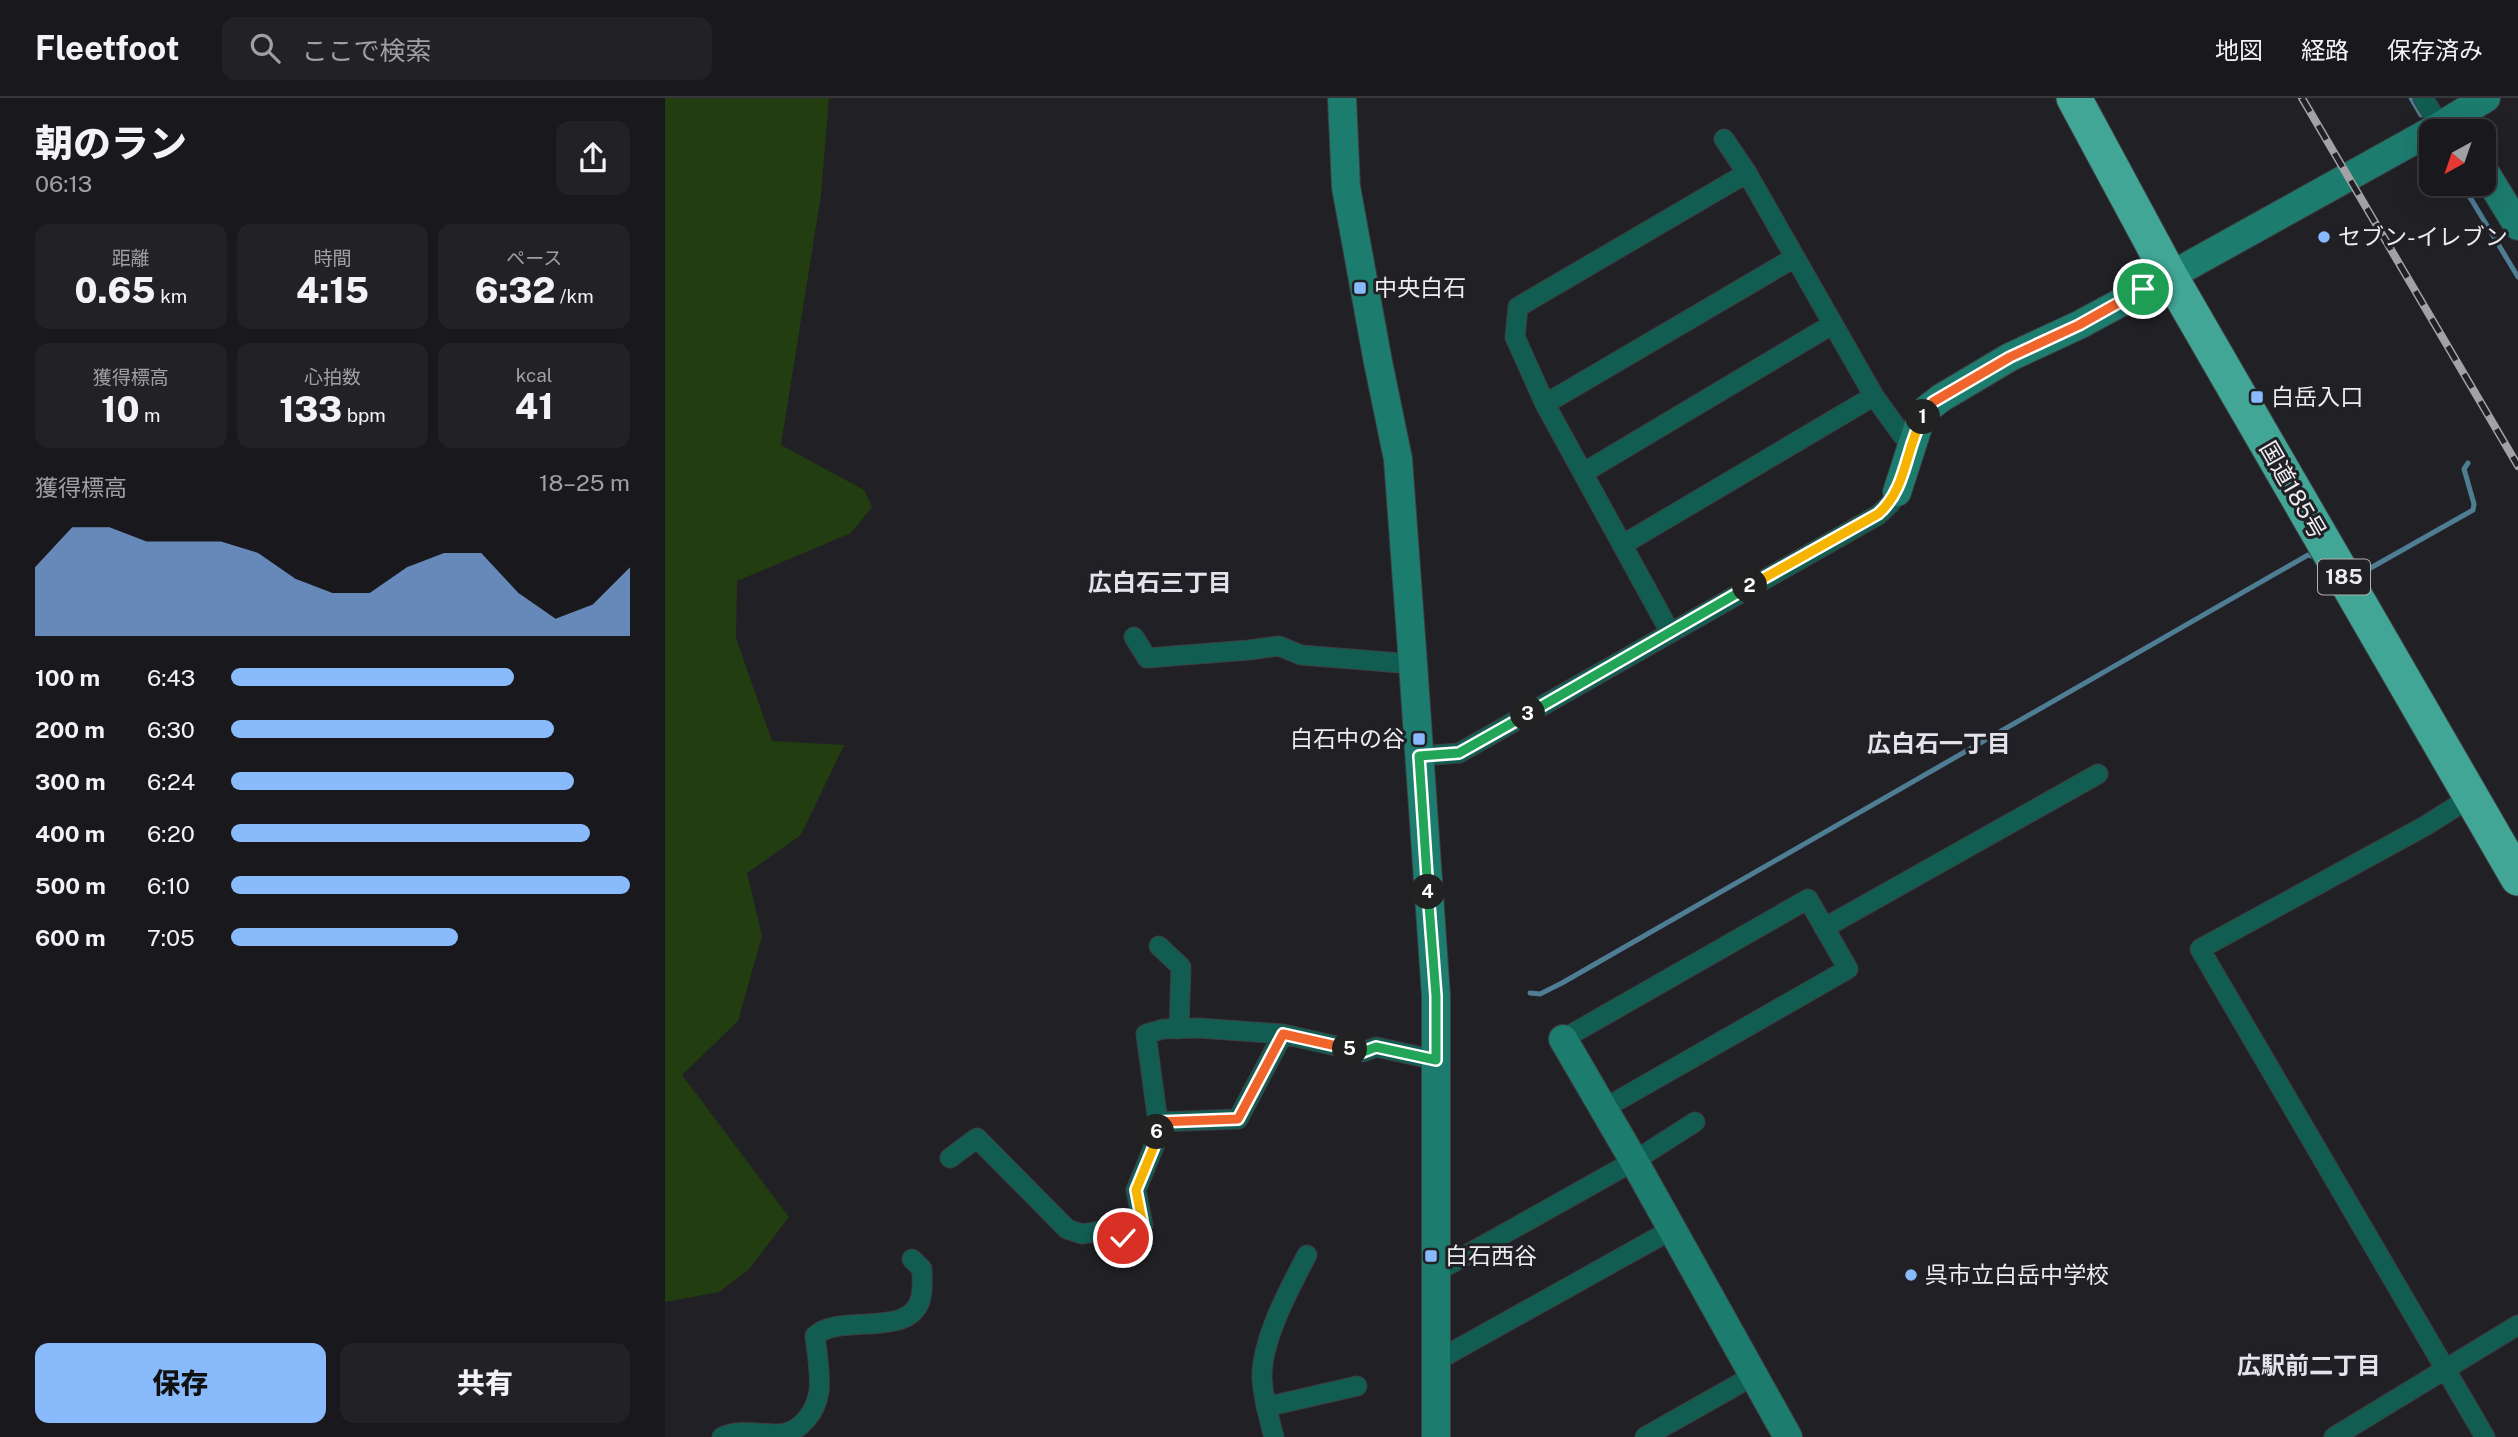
<!DOCTYPE html>
<html lang="ja">
<head>
<meta charset="utf-8">
<style>
  :root { --surface:#19181c; --page:#222125; --text:#f1f3f6; --muted:#9fa0a3; --line:#37373b; --accent:#88bafc }
  body { margin:0; font-family:"Public Sans","Noto Sans JP",sans-serif; background:var(--page); color:var(--text); height:100vh; display:flex; flex-direction:column; font-size:26px; white-space:nowrap }
  * { box-sizing:border-box; margin:0 }
  p { font-size:23px; color:var(--muted) }
  .icon { flex:none; width:38px; height:38px; fill:none; stroke:currentColor; stroke-width:2; stroke-linecap:round; stroke-linejoin:round }
  .map { position:relative; flex:1; overflow:hidden }
  .drawer { display:flex; flex-direction:column; background:var(--surface); width:665px }
  .drawer>* { flex:none }
  .needle { width:46px; rotate:220deg }
  .tools { position:absolute; left:1754px; top:21px; display:grid; gap:14px }
  .tools a { display:grid; place-items:center; width:77px; height:77px; border-radius:14px; background:var(--surface); box-shadow:0 7px 28px #0002,0 0 0 2px var(--line); font-size:35px }
  .pin { position:absolute; display:grid; place-items:center; width:60px; height:60px; color:#fff; margin:-30px; border:4px solid #fff; border-radius:50%; box-shadow:0 2px 7px #0007 }
  .km { position:absolute; width:35px; height:35px; margin:-18px; border-radius:50%; background:#222; color:#fff; font-size:19px; line-height:35px; text-align:center }
  .round { display:grid; place-items:center; flex:none; width:74px; height:74px; border-radius:14px; background:var(--page) }
  .overview { display:flex; align-items:center; justify-content:space-between; height:119px; padding:0 35px }
  h1 { font-size:38px; font-weight:800; line-height:52px }
  .metrics { display:grid; grid-template-columns:repeat(3,1fr); gap:10px; height:119px; padding:7px 35px }
  .metrics div { display:grid; align-content:center; border-radius:14px; background:var(--page); text-align:center }
  .metrics b { font-size:35px; font-weight:800 }
  .metrics small { font-size:19px; font-weight:400 }
  .metrics p { font-size:19px }
  .chart { height:196px; padding:14px 35px }
  .chart p { display:flex; justify-content:space-between }
  .chart svg { width:100%; height:126px; margin-top:7px; fill:var(--accent); opacity:.7 }
  .primary-button { display:flex; gap:14px; margin-top:auto; padding:14px 35px }
  .primary-button a { flex:1; height:80px; border-radius:14px; background:var(--accent); color:#111; font-size:28px; font-weight:800; line-height:80px; text-align:center }
  .primary-button a+a { background:var(--page); color:var(--text) }
  ul { padding:0 35px; list-style:none; font-size:23px }
  li { display:grid; grid-template-columns:112px 84px 1fr; align-items:center; height:52px }
  li i { height:18px; border-radius:9px; background:var(--accent) }
  header { display:flex; align-items:center; gap:42px; box-sizing:border-box; height:98px; padding:0 35px; background:var(--surface); border-bottom:2px solid var(--line) }
  header strong { font-size:33px }
  nav { display:flex; gap:38px; margin-inline-start:auto; font-size:24px }
  .search { width:490px; height:63px; background:var(--page); display:flex; align-items:center; gap:18px; box-sizing:border-box; padding:0 24px; border-radius:14px; color:var(--muted); font-size:26px }
  main { display:flex; flex:1; min-height:0 }
  .map>svg:first-child { display:block }
  .green { fill:#223e11 }
  .lines { fill:none; stroke-linecap:round; stroke-linejoin:round }
  .stream { stroke:#4e7d94; stroke-width:5 }
  .street-casing { stroke:#3e3d41; stroke-width:21 }
  .secondary-casing { stroke:#3e3d41; stroke-width:30 }
  .highway-casing { stroke:#3e3d41; stroke-width:37 }
  .street { stroke:#115d52; stroke-width:19 }
  .secondary { stroke:#1c7c6e; stroke-width:28 }
  .highway { stroke:#41a695; stroke-width:35 }
  .rail-casing { stroke:#a2a1a5; stroke-width:8 }
  .rail { stroke:#212025; stroke-width:5; stroke-dasharray:16; stroke-linecap:butt }
  .split-1-casing { stroke:#fff; stroke-width:14 }
  .split-2-casing { stroke:#fff; stroke-width:14 }
  .split-3-casing { stroke:#fff; stroke-width:14 }
  .split-4-casing { stroke:#fff; stroke-width:14 }
  .split-5-casing { stroke:#fff; stroke-width:14 }
  .split-6-casing { stroke:#fff; stroke-width:14 }
  .split-7-casing { stroke:#fff; stroke-width:14 }
  .split-1 { stroke:#f0652b; stroke-width:9 }
  .split-2 { stroke:#f5b400; stroke-width:9 }
  .split-3 { stroke:#22a559; stroke-width:9 }
  .split-4 { stroke:#22a559; stroke-width:9 }
  .split-5 { stroke:#22a559; stroke-width:9 }
  .split-6 { stroke:#f0652b; stroke-width:9 }
  .split-7 { stroke:#f5b400; stroke-width:9 }
  .poi-dot { fill:#88bafc; stroke:#212025; stroke-width:2.5 }
  .labels { text-anchor:middle; stroke-width:6; stroke-linejoin:round; paint-order:stroke }
  .shield { fill:#212025; stroke:#b0afb3; stroke-width:2 }
  .shield-label { font-size:21px; font-weight:bold; fill:#edecf0 }
  .poi-label { font-size:23px; fill:#edecf0; stroke:#212025; text-anchor:start }
  .street-label { font-size:23px; fill:#edecf0; stroke:#212025 }
  .neighbourhood-label { font-size:24px; font-weight:bold; fill:#e4e3eb; stroke:#212025 }
</style>
</head>
<body>
<header>
<strong>Fleetfoot</strong>
<div class="search"><svg class="icon" aria-label="search" viewBox="0 0 24 24"><circle cx="10" cy="10" r="6"/><path d="M15 15l6 6"/></svg>ここで検索</div>
<nav><a>地図</a><a>経路</a><a>保存済み</a></nav>
</header>
<main>
<section class="drawer">
<div class="overview"><div><h1>朝のラン</h1><p>06:13</p></div><a class="round"><svg class="icon" aria-label="share" viewBox="0 0 24 24"><path d="M12 15V3M7 8l5-5 5 5M5 13v7h14v-7"/></svg></a></div>
<div class="metrics">
<div><p>距離</p><b>0.65<small> km</small></b></div>
<div><p>時間</p><b>4:15</b></div>
<div><p>ペース</p><b>6:32<small> /km</small></b></div>
</div>
<div class="metrics">
<div><p>獲得標高</p><b>10<small> m</small></b></div>
<div><p>心拍数</p><b>133<small> bpm</small></b></div>
<div><p>kcal</p><b>41</b></div>
</div>
<div class="chart"><p><span>獲得標高</span>18–25 m</p>
<svg viewBox="0 0 160 44" preserveAspectRatio="none"><path d="M0 44V20L10 6L20 6L30 11L40 11L50 11L60 15L70 24L80 29L90 29L100 20L110 15L120 15L130 29L140 38L150 33L160 20V44z"/></svg>
</div>
<ul>
<li><b>100 m</b>6:43<i style="width:71%"></i></li>
<li><b>200 m</b>6:30<i style="width:81%"></i></li>
<li><b>300 m</b>6:24<i style="width:86%"></i></li>
<li><b>400 m</b>6:20<i style="width:90%"></i></li>
<li><b>500 m</b>6:10<i style="width:100%"></i></li>
<li><b>600 m</b>7:05<i style="width:57%"></i></li>
</ul>
<div class="primary-button"><a>保存</a><a>共有</a></div>
</section>
<div class="map">
<svg width="1853" height="1339" viewBox="0 0 1853 1339">
  <rect width="100%" height="100%" fill="#212025"/>
  <path class="green" d="M0 0H164L156 97 116 347 199 392 207 409 186 435 72 483 71 540 107 643 179 647 136 737 82 775 97 838 73 923 17 977 124 1119 84 1171 54 1194 0 1204Z"/>
  <g class="lines">
    <path class="stream" d="M1746 0 1756 17
      M1797 86 1853 179
      M1688 468 1702 472 1808 412 1809 406 1799 371 1803 365
      M865 895 875 896 897 885 1643 457 1651 459"/>
    <g class="street-casing">
      <path id="street" d="M1758 0 1775 28
        M1059 41 1082 75 1209 298 1237 337 1248 343
        M880 306 1129 160
        M918 375 1168 226
        M957 447 1209 298
        M1005 534 880 306 850 239 853 209 1082 75
        M469 539 482 560 584 552 614 548 636 557 748 566
        M754 658 794 655 1213 417 1225 406 1232 394
        M1806 699 1760 728 1535 851 1820 1339
        M1159 830 1433 676
        M494 848 516 869 514 931
        M898 941 1143 801 1183 871 938 1011
        M493 1024 573 1021 618 936
        M285 1060 312 1040 402 1131 417 1136 447 1131 458 1140 472 1137 478 1127 471 1092 490 1046 493 1024 481 936 498 931 534 930 618 936 698 954 711 949 771 962
        M771 1174 969 1063 1030 1024
        M771 1263 1006 1132
        M601 1309 692 1288
        M57 1339C75 1331 93 1336 112 1336 134 1336 151 1315 154 1293 156 1276 152 1255 150 1238 174 1214 247 1242 256 1199 258 1190 257 1180 257 1171L247 1161
        M609 1339C604 1320 598 1300 597 1280 596 1243 625 1189 642 1157
        M980 1339 1088 1278
        M1669 1339 1853 1227"/>
    </g>
    <g class="secondary-casing">
      <path id="secondary" d="M677 0 681 89 713 264 733 361 748 566 771 898V1339
        M1818 71 1853 128
        M1232 394 1254 326 1262 311 1276 300 1345 259 1414 227 1505 178 1775 28 1821 0
        M898 941 969 1063 1123 1339"/>
    </g>
    <g class="highway-casing">
      <path id="highway" d="M1409 0 1505 178 1853 780"/>
    </g>
    <use href="#street" class="street"/>
    <use href="#secondary" class="secondary"/>
    <use href="#highway" class="highway"/>
    <g class="rail-casing">
      <path id="rail" d="M1637 0 1853 368"/>
    </g>
    <use href="#rail" class="rail"/>
  </g>
  <g class="lines">
    <g class="split-1-casing">
      <path id="split-1" d="M1258 319 1268 304 1345 259 1414 227 1478 191"/>
    </g>
    <g class="split-2-casing">
      <path id="split-2" d="M1085 488 1213 416C1242 391 1240 351 1258 319"/>
    </g>
    <g class="split-3-casing">
      <path id="split-3" d="M863 616 1085 488"/>
    </g>
    <g class="split-4-casing">
      <path id="split-4" d="M763 794 754 658 794 655 863 616"/>
    </g>
    <g class="split-5-casing">
      <path id="split-5" d="M685 951 698 954 711 949 771 962V898L763 794"/>
    </g>
    <g class="split-6-casing">
      <path id="split-6" d="M492 1034 493 1024 573 1021 618 936 685 951"/>
    </g>
    <g class="split-7-casing">
      <path id="split-7" d="M458 1140 472 1137 478 1128 471 1092 490 1046 492 1034"/>
    </g>
    <use href="#split-1" class="split-1"/>
    <use href="#split-2" class="split-2"/>
    <use href="#split-3" class="split-3"/>
    <use href="#split-4" class="split-4"/>
    <use href="#split-5" class="split-5"/>
    <use href="#split-6" class="split-6"/>
    <use href="#split-7" class="split-7"/>
  </g>
  <g class="poi-dot">
    <circle cx="1659" cy="139" r="7"/>
    <rect x="688" y="183" width="14" height="14" rx="3.5"/>
    <rect x="1585" y="292" width="14" height="14" rx="3.5"/>
    <rect x="747" y="634" width="14" height="14" rx="3.5"/>
    <rect x="759" y="1151" width="14" height="14" rx="3.5"/>
    <circle cx="1246" cy="1177" r="7"/>
  </g>
  <g class="labels">
    <rect class="shield" x="1653" y="461.5" width="52" height="35" rx="5"/>
    <g class="shield-label">
      <text x="1679" y="486">185</text>
    </g>
    <g class="poi-label">
      <text x="1673" y="147">セブン-イレブン</text>
      <text x="709" y="198">中央白石</text>
      <text x="1606" y="307">白岳入口</text>
      <text x="740" y="649" text-anchor="end">白石中の谷</text>
      <text x="780" y="1166">白石西谷</text>
      <text x="1260" y="1185">呉市立白岳中学校</text>
    </g>
    <g class="street-label">
      <text transform="translate(1628 392) rotate(60)" y="8">国道185号</text>
    </g>
    <g class="neighbourhood-label">
      <text x="495" y="493">広白石三丁目</text>
      <text x="1274" y="654">広白石一丁目</text>
      <text x="1644" y="1276">広駅前二丁目</text>
    </g>
  </g>
</svg>
<div class="tools">
<a><svg class="needle" viewBox="-14 -14 28 28"><path d="M0-13l5 13h-10z" fill="#e53935"/><path d="M0 13l5-13h-10z" fill="#9fa0a3"/></svg></a>
</div>
<div class="pin" style="left:1478px;top:191px;background:#1e9e55"><svg class="icon" aria-label="arrive" viewBox="0 0 24 24"><path d="M6 21V4h12l-3 4 3 4H6"/></svg></div>
<div class="pin" style="left:458px;top:1140px;background:#d93025"><svg class="icon" aria-label="check" viewBox="0 0 24 24"><path d="M5 12l5 5 9-10"/></svg></div>
<b class="km" style="left:1258px;top:319px">1</b>
<b class="km" style="left:1085px;top:488px">2</b>
<b class="km" style="left:863px;top:616px">3</b>
<b class="km" style="left:763px;top:794px">4</b>
<b class="km" style="left:685px;top:951px">5</b>
<b class="km" style="left:492px;top:1034px">6</b>
</div>
</main>
</body>
</html>
